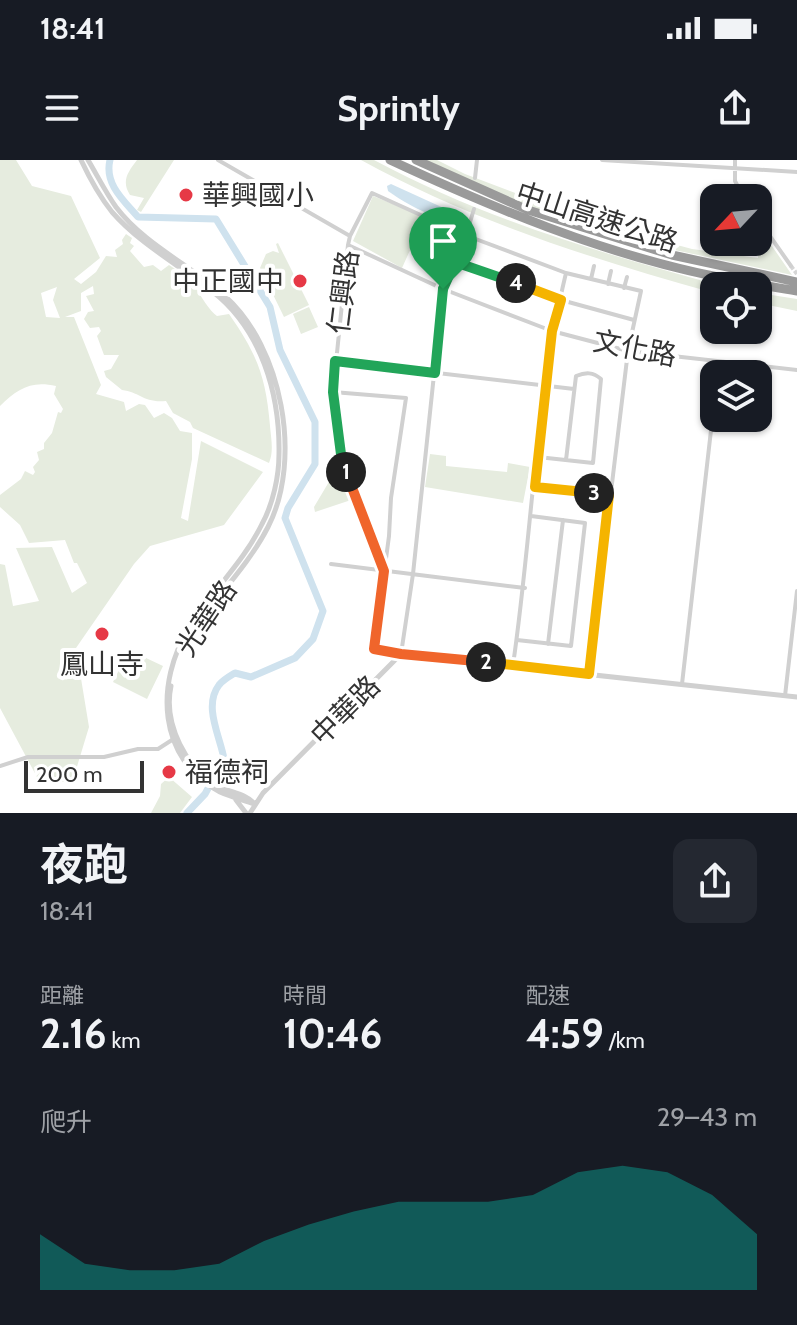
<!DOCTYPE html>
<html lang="zh-TW">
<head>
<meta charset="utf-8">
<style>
  :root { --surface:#171b24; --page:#242831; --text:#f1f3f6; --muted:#9ea1a6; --accent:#0f766e }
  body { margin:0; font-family:Cabin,"Noto Sans TC",sans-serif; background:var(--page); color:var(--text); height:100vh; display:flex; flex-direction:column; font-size:30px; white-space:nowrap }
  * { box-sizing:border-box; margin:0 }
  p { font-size:26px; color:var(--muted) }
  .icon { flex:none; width:44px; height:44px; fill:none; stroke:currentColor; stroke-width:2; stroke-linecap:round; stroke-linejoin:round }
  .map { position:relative; height:653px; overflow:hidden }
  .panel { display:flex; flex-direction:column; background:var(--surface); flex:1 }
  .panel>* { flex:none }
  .needle { width:52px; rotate:244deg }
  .fabs { position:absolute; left:700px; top:24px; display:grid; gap:16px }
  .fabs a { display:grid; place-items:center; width:72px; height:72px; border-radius:16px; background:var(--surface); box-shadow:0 2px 6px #0004; font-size:40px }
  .scale { position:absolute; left:24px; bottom:20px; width:120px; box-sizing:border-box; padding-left:8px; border:4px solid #333; border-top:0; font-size:22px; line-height:28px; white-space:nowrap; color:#333; -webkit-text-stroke:6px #fff; paint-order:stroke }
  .pin { position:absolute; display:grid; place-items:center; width:68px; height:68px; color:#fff; margin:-82px -34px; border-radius:50% 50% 50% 0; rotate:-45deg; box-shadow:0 0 8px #0007 }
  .pin .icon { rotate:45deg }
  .km { position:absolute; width:40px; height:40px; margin:-20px; border-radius:50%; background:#222; color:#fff; font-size:22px; line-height:40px; text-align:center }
  .round { display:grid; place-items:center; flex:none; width:84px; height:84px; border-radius:16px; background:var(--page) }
  .headline { display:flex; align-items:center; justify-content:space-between; height:136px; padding:0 40px }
  h1 { font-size:44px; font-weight:700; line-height:60px }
  .metrics { display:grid; grid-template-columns:repeat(3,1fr); gap:12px; height:136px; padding:8px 40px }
  .metrics div { display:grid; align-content:center }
  .metrics b { font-size:40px; font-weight:700 }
  .metrics small { font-size:22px; font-weight:400 }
  .metrics p { font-size:22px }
  .chart { height:224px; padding:16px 40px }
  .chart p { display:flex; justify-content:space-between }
  .chart svg { width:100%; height:144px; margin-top:8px; fill:var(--accent); opacity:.7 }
  .status { display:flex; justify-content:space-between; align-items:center; height:56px; padding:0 40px; background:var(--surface); direction:ltr }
  .status svg { height:22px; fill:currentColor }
  header { display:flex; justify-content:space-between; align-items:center; height:104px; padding:0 40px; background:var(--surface); font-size:36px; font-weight:700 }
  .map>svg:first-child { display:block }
  .green { fill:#e6ecdf; fill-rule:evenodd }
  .water { fill:#cfe2ee }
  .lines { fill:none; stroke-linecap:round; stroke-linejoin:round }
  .river { stroke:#cfe2ee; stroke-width:7 }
  .minor-tunnel { stroke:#d6d6d6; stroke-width:4; stroke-dasharray:4 2; stroke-linecap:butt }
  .minor { stroke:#d0d0d0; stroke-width:4 }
  .tertiary { stroke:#d0d0d0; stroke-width:5 }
  .motorway { stroke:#9a9a9a; stroke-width:9 }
  .split-1-casing { stroke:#fff; stroke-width:16 }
  .split-2-casing { stroke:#fff; stroke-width:16 }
  .split-3-casing { stroke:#fff; stroke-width:16 }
  .split-4-casing { stroke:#fff; stroke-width:16 }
  .split-5-casing { stroke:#fff; stroke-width:16 }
  .split-1 { stroke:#22a559; stroke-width:10 }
  .split-2 { stroke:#f0652b; stroke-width:10 }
  .split-3 { stroke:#f5b400; stroke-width:10 }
  .split-4 { stroke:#f5b400; stroke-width:10 }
  .split-5 { stroke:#22a559; stroke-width:10 }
  .poi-dot { fill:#e63946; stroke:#fff; stroke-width:3 }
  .labels { text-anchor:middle; stroke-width:8; stroke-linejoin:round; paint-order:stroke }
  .poi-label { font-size:28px; fill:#333; stroke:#fff; text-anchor:start }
  .street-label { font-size:28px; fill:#333; stroke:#fff }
</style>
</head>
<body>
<div class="status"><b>18:41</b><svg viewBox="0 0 49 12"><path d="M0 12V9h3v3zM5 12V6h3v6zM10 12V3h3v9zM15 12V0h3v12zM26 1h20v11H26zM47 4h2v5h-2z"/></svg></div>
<header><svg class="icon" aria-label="menu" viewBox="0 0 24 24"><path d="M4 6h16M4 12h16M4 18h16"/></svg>Sprintly<svg class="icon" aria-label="share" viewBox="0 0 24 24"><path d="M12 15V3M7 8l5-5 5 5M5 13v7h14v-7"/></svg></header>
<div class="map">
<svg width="797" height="653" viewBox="0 0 797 653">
  <rect width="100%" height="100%" fill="#fff"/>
  <path class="green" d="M0 0H16L32 26 71 36 100 98 74 119 81 124 96 112 106 96 117 97 115 90 123 84 122 80 126 74 132 78 130 83 134 86 130 91 144 107 153 105 161 111 169 105 198 124 196 127C200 136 210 151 217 156L229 154C257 194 266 217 270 266 271 278 274 291 269 303L193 268 190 262 173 253 166 241C143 243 140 232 122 230L106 217 104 211 111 209 119 195H104L97 176 101 171 99 167 90 168 84 159 88 152 94 151 86 136 94 134 93 126 81 133V151L65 157H74L101 225 96 234 124 242 126 251 139 244 145 245 154 258 164 253 172 258 180 271 192 273V299L181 358 188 361 201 281 263 312 224 365 150 386 134 404 76 488 89 567 72 623 38 619 0 548V404L5 405 13 446 39 441 16 388 52 387 72 433 87 423 77 403H74L65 380 29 383 20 365 0 347V335L21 319 25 311 33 315 35 312 33 307 39 300 37 292 44 289V283L52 273 58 252 61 253 63 249 54 234 56 226C31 220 17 229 0 246ZM57 127 53 140 60 158 46 157 41 133Z
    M137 0H174L141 52 137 50 144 38 130 35C121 21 128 12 137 0Z
    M361 0H374C486 60 600 93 722 126H714V133C592 99 472 61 361 0Z
    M426 0H437L465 14 560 50 651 78 692 89 758 98V66L792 115 651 85 529 48Z
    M373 36 425 57 402 108 353 81Z
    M278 83 309 145 284 157 260 108 266 94 273 91 279 93 276 84Z
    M758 133 797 139V151L758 143Z
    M309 147 318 167 301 174 293 154Z
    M430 294 446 296V306L507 312 508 303 530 307 523 343 425 327Z
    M336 310 341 311 351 340 315 352 314 347Z
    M129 490 163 506 147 539 113 522Z
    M169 617 192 637 180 653H151L160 636 161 624Z"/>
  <path class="water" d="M391 24 448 50 453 58C438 63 402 41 388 31L387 26Z"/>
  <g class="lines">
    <path class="river" d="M110 0C104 24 124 41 138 57L216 59 270 147 280 190 315 262V304L288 348 285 358 323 451 313 479 295 498 251 517 235 513C230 516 223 520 219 525 203 546 220 576 224 599L205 634 187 653"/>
    <path class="minor-tunnel" d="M791 106 797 114"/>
    <path class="minor" d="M218 0 350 76
      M602 0 797 12
      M735 0V21L744 38
      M475 18 477 0
      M758 59 791 106
      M348 85 443 129 552 171 628 191 797 210
      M455 102 561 140 634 160
      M591 119 594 106
      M608 124 611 111
      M624 128 627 117
      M335 201 574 229
      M717 214 719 202
      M333 232 406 238 391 338 389 376 374 489 401 494 413 414 443 129 464 82 474 49
      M538 297 593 303 601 219C593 212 586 212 576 216L566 300
      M535 327 609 335
      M331 404 525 428
      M384 411 342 302 333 232 348 85 350 76 372 33 465 75 566 113 641 131 628 191 589 514
      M517 480 571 486 585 363 531 356
      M548 484 563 360
      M513 505C532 375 535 241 566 113
      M682 524 714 244
      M785 536 797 431
      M0 606 28 597H104L138 589H158L175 578"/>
    <path class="tertiary" d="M81 0C89 17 100 37 112 52 140 84 179 105 212 131 261 169 280 233 279 294 279 316 273 344 262 364 243 403 211 432 189 468 155 523 157 599 220 632 231 637 243 640 254 644
      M88 0C97 15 106 33 116 47 144 84 190 105 225 136 282 187 303 299 268 367 246 410 208 445 182 486
      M171 526C163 563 186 610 220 627 232 633 244 633 254 643
      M236 640 246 653
      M250 653 263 633 401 494 797 537"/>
    <path class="motorway" d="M390 0C493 48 601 93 713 116 740 122 769 126 797 131
      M416 0 528 50 672 95 797 122"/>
  </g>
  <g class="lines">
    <g class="split-1-casing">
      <path id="split-1" d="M346 312 342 302 333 232 335 201 435 213 443 129"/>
    </g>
    <g class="split-2-casing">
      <path id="split-2" d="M346 312 384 411 374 489 401 494 486 502"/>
    </g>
    <g class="split-3-casing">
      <path id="split-3" d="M486 502 589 514 609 335 594 333"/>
    </g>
    <g class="split-4-casing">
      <path id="split-4" d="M516 123 561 140 552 171 535 327 594 333"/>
    </g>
    <g class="split-5-casing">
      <path id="split-5" d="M443 129 455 102 516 123"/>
    </g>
    <use href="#split-1" class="split-1"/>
    <use href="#split-2" class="split-2"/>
    <use href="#split-3" class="split-3"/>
    <use href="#split-4" class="split-4"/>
    <use href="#split-5" class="split-5"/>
  </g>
  <g class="poi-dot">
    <circle cx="186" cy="35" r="8"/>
    <circle cx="300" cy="121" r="8"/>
    <circle cx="102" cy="474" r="8"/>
    <circle cx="169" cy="612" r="8"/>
  </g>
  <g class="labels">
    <g class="poi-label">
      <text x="202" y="45">華興國小</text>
      <text x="284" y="131" text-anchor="end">中正國中</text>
      <text x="102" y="514" text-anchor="middle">鳳山寺</text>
      <text x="185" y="622">福德祠</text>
    </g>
    <g class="street-label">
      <text transform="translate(597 57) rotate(18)" y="10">中山高速公路</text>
      <text transform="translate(343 132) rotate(-83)" y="10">仁興路</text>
      <text transform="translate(635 188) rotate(11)" y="10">文化路</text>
      <text transform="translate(206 458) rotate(-56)" y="10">光華路</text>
      <text transform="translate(345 550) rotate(-45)" y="10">中華路</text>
    </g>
  </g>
</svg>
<div class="fabs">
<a><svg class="needle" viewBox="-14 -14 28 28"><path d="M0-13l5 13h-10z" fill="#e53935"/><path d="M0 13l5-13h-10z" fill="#9ea1a6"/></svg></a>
<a><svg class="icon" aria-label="locate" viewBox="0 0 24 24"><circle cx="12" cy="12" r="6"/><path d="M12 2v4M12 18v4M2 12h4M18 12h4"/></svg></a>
<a><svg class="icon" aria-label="layers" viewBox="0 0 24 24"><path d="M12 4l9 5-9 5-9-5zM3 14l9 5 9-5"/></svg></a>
</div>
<div class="scale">200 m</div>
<div class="pin" style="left:443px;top:129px;background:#1e9e55"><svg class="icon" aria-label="arrive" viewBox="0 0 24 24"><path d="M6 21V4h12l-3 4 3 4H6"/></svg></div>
<b class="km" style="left:346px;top:312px">1</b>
<b class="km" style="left:486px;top:502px">2</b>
<b class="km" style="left:594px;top:333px">3</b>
<b class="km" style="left:516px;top:123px">4</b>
</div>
<section class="panel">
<div class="headline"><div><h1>夜跑</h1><p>18:41</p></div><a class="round"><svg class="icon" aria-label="share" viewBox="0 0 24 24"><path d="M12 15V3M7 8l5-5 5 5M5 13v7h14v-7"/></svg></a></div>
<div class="metrics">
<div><p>距離</p><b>2.16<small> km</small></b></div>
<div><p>時間</p><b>10:46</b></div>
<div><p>配速</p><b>4:59<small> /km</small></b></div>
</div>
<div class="chart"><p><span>爬升</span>29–43 m</p>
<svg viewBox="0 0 160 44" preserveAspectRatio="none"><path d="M0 44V27L10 36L20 38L30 38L40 36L50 29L60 24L70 20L80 17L90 17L100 17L110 15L120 8L130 6L140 8L150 15L160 27V44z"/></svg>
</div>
</section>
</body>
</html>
